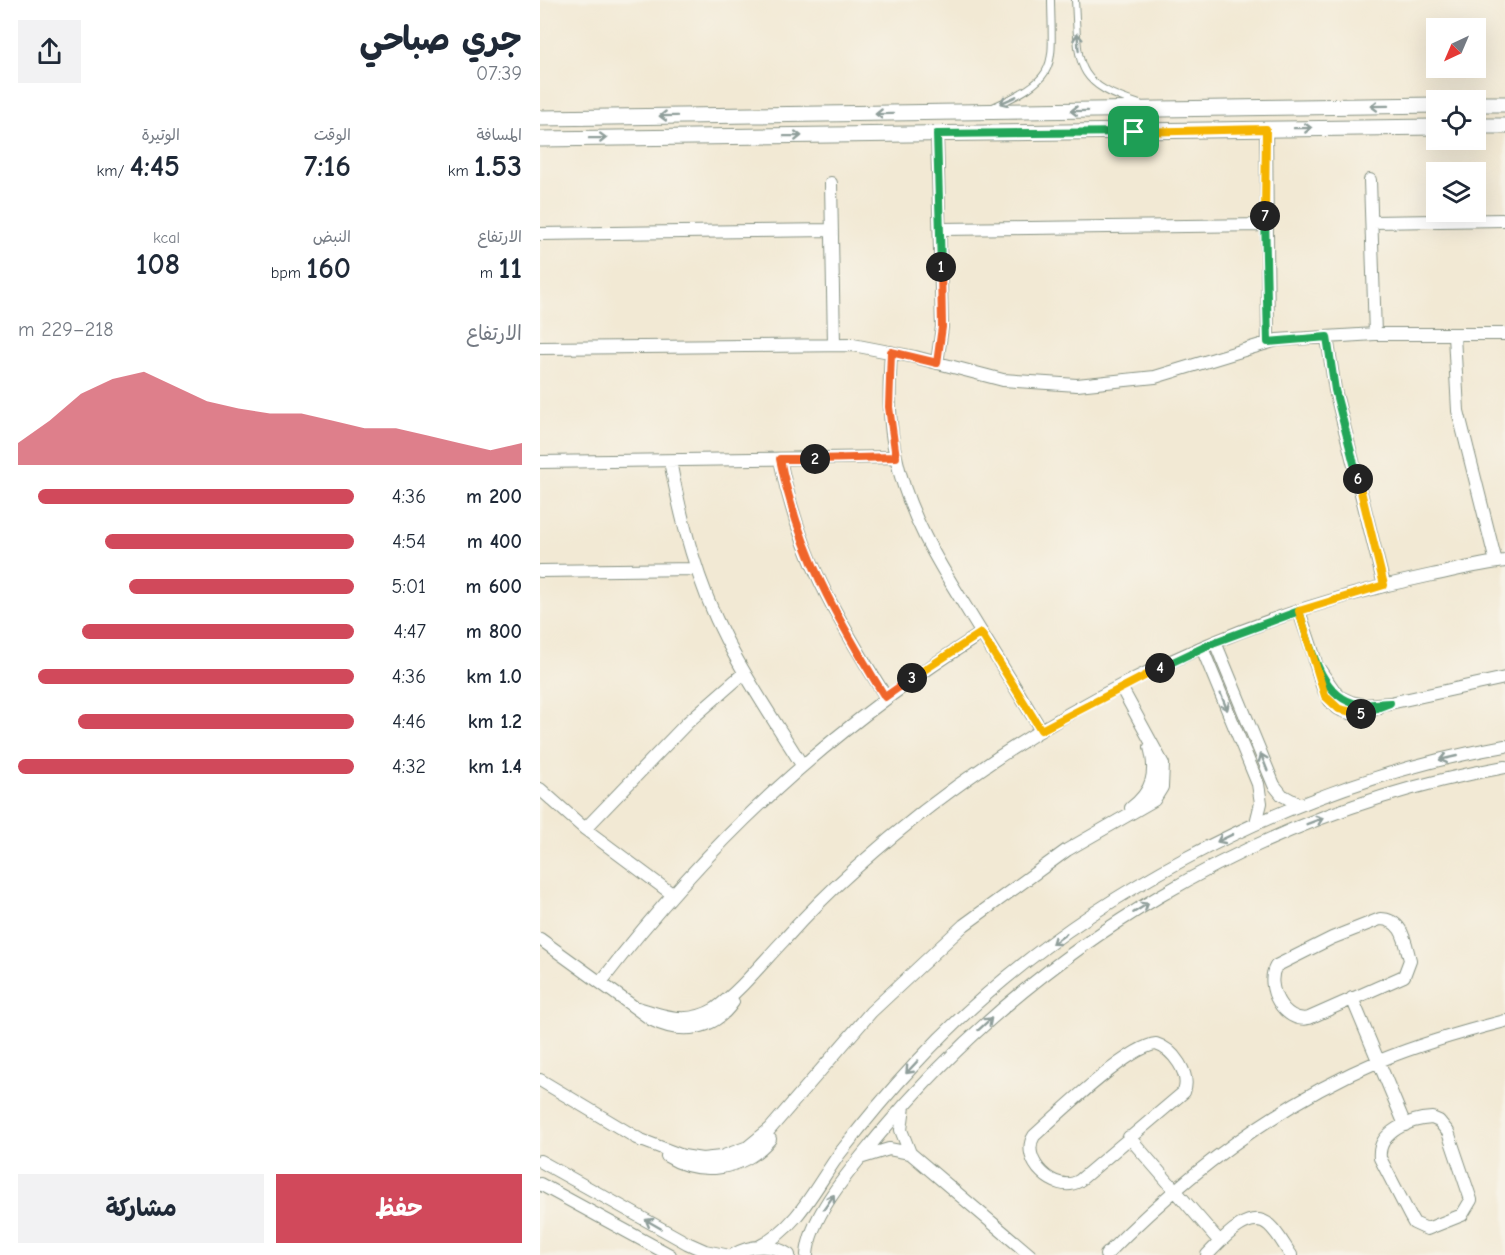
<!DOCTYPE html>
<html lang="ar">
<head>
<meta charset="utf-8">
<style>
  :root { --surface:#fff; --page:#f2f2f3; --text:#1f2937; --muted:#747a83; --accent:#d1495b }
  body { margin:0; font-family:"Comic Neue","Playpen Sans Arabic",sans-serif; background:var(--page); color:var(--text); direction:rtl; height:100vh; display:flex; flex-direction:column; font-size:22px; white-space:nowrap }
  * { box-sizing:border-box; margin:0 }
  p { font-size:20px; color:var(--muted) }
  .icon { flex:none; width:33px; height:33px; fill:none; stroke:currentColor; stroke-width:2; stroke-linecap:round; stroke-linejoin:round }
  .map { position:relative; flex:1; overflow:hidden; direction:ltr }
  .panel { display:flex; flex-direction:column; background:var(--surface); width:540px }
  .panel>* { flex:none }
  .needle { width:39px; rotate:224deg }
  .buttons { position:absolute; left:886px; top:18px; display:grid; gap:12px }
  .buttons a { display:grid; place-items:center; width:60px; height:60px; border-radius:0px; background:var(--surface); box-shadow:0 6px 24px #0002; font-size:30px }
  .pin { position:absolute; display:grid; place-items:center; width:51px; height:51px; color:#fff; margin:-26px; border-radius:12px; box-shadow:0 3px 9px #0006 }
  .km { position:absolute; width:30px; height:30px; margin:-15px; border-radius:50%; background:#222; color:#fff; font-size:16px; line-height:30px; text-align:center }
  .round { display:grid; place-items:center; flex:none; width:63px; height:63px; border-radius:0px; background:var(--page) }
  .head { display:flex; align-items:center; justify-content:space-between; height:102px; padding:0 18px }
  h1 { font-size:33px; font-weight:700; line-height:45px }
  .stats { display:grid; grid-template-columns:repeat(3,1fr); gap:9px; height:102px; padding:6px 18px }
  .stats div { display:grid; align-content:center }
  .stats b { font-size:30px; font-weight:700 }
  .stats small { font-size:16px; font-weight:400 }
  .stats p { font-size:16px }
  .chart { height:168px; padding:12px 18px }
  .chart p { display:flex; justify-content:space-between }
  .chart svg { width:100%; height:108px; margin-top:6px; fill:var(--accent); opacity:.7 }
  .primary-button { display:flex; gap:12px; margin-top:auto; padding:12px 18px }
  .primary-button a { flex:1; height:69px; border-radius:0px; background:var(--accent); color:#fff; font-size:24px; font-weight:700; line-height:69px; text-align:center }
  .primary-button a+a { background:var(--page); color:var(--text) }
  ul { padding:0 18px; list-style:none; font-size:20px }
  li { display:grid; grid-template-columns:96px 72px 1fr; align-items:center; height:45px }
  li i { height:15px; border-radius:8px; background:var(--accent) }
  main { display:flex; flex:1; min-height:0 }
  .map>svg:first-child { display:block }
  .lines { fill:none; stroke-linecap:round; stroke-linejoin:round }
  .service-casing { stroke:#889384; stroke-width:8 }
  .minor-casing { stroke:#889384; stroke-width:14 }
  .tertiary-casing { stroke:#889384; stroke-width:17 }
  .service { stroke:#fff; stroke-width:6 }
  .minor { stroke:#fff; stroke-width:12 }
  .tertiary { stroke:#fff; stroke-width:15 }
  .oneway { stroke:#8f9e9a }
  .split-1-casing { stroke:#fff; stroke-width:12 }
  .split-2-casing { stroke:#fff; stroke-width:12 }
  .split-3-casing { stroke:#fff; stroke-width:12 }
  .split-4-casing { stroke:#fff; stroke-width:12 }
  .split-5-casing { stroke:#fff; stroke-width:12 }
  .split-6-casing { stroke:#fff; stroke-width:12 }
  .split-7-casing { stroke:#fff; stroke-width:12 }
  .split-8-casing { stroke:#fff; stroke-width:12 }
  .split-1 { stroke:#22a559; stroke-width:8 }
  .split-2 { stroke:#f0652b; stroke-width:8 }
  .split-3 { stroke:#f0652b; stroke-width:8 }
  .split-4 { stroke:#f5b400; stroke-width:8 }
  .split-5 { stroke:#22a559; stroke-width:8 }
  .split-6 { stroke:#f5b400; stroke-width:8 }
  .split-7 { stroke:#22a559; stroke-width:8 }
  .split-8 { stroke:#f5b400; stroke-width:8 }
</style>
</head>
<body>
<main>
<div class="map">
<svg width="965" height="1255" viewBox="0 0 965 1255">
  <rect width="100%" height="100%" fill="#f7f3e8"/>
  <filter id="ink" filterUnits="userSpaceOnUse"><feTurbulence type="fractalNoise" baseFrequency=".0167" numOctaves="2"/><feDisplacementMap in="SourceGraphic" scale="12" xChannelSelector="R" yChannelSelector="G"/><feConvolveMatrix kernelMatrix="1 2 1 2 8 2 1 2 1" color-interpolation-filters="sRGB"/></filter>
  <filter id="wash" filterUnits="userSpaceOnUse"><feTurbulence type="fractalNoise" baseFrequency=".008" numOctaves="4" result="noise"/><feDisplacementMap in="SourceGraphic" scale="24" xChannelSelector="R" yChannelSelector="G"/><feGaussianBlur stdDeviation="1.35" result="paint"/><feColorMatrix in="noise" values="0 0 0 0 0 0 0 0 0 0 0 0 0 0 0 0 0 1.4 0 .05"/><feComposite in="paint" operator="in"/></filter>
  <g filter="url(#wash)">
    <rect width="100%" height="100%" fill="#f2e9d4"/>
  </g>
  <g filter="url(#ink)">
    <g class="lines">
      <g class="service-casing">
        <path id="service" d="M535 0C539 64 532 83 600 104
          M453 107C520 76 512 69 511 0"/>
      </g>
      <g class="minor-casing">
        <path id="minor" d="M726 129 728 342
          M830 180 835 334
          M291 183 294 344
          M832 222 965 220
          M401 229 725 225
          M0 234 292 230
          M914 335 918 411 956 562
          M787 337 795 390 844 585
          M0 348 313 345 375 357 463 380 537 385 615 377 737 340 835 334H965
          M351 352C349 387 348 422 356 457 368 513 397 561 427 609 452 650 477 690 501 730
          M397 363 402 327 397 134
          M240 459C258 553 296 617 346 697
          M130 461C142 523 157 583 186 639 208 683 236 723 262 765
          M0 462 356 457
          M0 571 156 569
          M759 611C764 627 771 644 775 660 783 696 794 726 838 708
          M675 642 734 785 742 795 760 805
          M662 648 718 784 721 803 716 823
          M775 663 798 696 811 702 825 705 850 703 965 678
          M0 789 45 829 132 894
          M591 808C613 791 617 773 610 747
          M45 829 148 722 204 673
          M840 919C863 919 865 942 870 960L864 976 769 1018C744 1024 724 986 736 966L792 938Z
          M0 939 112 1020C142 1035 174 1030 193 1002
          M61 982C171 839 289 730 442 633
          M812 998 865 1125
          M98 1008C126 1017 148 1025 175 1009 201 990 222 963 244 940 267 914 291 890 317 867 477 723 681 618 892 575 916 570 940 564 965 561
          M616 1044C633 1049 651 1074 644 1092L539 1181C515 1195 479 1159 494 1136 517 1115 589 1046 616 1044Z
          M0 1080 102 1141
          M364 1106 361 1130 370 1153 490 1255
          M892 1118 899 1121 908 1132 931 1200 922 1215 887 1229 874 1223 870 1216 840 1158C837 1132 870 1119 892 1118Z
          M589 1137 680 1242
          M96 1138 143 1156 162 1159 181 1157 208 1147 230 1129 331 1012 424 925 527 850 614 800 622 787 623 764 581 687
          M127 1156C161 1177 204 1170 230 1139
          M323 1157 349 1149 370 1153
          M0 1161 147 1243 165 1251 185 1255
          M0 1184 130 1255
          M220 1246C258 1227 276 1186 300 1153 324 1122 348 1093 375 1064 523 903 750 784 965 746
          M193 1255C210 1245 232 1243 249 1255
          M267 1255C270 1214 313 1167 338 1136 495 946 722 810 965 767
          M566 1255C644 1176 735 1105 839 1061 880 1044 922 1032 965 1021
          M667 1255C680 1242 709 1207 729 1225 738 1233 744 1245 751 1255"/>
      </g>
      <g class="tertiary-casing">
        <path id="tertiary" d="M936 104H965
          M0 118 897 105
          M936 126H965
          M0 139 897 127"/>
      </g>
      <use href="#service" class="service"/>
      <use href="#minor" class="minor"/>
      <use href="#tertiary" class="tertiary"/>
    </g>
    <defs><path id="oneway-shaft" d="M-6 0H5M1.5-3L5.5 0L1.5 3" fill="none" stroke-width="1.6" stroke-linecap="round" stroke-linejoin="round" transform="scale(1.5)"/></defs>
    <g class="oneway">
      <use href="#oneway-shaft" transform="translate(538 42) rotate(-94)"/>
      <use href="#oneway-shaft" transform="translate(468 100) rotate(156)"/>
      <use href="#oneway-shaft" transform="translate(839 106) rotate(179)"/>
      <use href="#oneway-shaft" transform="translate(539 111) rotate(179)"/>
      <use href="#oneway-shaft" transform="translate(344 114) rotate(179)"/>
      <use href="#oneway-shaft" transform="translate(128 116) rotate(179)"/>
      <use href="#oneway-shaft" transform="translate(763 128) rotate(-1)"/>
      <use href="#oneway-shaft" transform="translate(253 136) rotate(-1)"/>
      <use href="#oneway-shaft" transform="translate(58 138) rotate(-1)"/>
      <use href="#oneway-shaft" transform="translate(684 702) rotate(68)"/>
      <use href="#oneway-shaft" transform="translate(908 758) rotate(167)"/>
      <use href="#oneway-shaft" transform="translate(724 762) rotate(-112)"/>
      <use href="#oneway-shaft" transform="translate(775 821) rotate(-21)"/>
      <use href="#oneway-shaft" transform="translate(685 838) rotate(154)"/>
      <use href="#oneway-shaft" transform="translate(601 908) rotate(-32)"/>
      <use href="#oneway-shaft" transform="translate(519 939) rotate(144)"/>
      <use href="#oneway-shaft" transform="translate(445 1024) rotate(-42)"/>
      <use href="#oneway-shaft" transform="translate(372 1067) rotate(133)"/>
      <use href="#oneway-shaft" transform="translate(289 1202) rotate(-55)"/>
      <use href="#oneway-shaft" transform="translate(113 1224) rotate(-150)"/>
    </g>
  </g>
  <g class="lines" filter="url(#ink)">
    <g class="split-1-casing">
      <path id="split-1" d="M401 267 397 134 594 132"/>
    </g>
    <g class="split-2-casing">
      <path id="split-2" d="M275 459 356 457 349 407 351 352 397 363 402 327 401 267"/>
    </g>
    <g class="split-3-casing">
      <path id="split-3" d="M275 459H240C258 551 297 619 345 697L372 678"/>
    </g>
    <g class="split-4-casing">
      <path id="split-4" d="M372 678 441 633 501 730 620 668"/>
    </g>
    <g class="split-5-casing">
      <path id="split-5" d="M620 668 675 642 759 611C769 642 780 698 818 704 828 706 840 703 850 703L821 714"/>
    </g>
    <g class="split-6-casing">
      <path id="split-6" d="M818 479 844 585 759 611 785 696 799 709 821 714"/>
    </g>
    <g class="split-7-casing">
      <path id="split-7" d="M725 216 728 342 787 337 795 390 818 479"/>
    </g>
    <g class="split-8-casing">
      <path id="split-8" d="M594 132 726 129 725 216"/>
    </g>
    <use href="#split-1" class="split-1"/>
    <use href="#split-2" class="split-2"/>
    <use href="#split-3" class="split-3"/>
    <use href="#split-4" class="split-4"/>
    <use href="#split-5" class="split-5"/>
    <use href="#split-6" class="split-6"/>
    <use href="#split-7" class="split-7"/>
    <use href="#split-8" class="split-8"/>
  </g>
</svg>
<div class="buttons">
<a><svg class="needle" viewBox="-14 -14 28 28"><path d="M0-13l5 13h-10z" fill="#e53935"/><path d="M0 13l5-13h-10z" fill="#747a83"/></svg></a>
<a><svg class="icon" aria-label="locate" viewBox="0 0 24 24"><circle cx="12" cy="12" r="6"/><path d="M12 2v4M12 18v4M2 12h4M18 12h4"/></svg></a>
<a><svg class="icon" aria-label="layers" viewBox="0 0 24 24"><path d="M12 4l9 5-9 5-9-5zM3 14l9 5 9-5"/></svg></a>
</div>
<div class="pin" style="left:594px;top:132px;background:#1e9e55"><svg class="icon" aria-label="arrive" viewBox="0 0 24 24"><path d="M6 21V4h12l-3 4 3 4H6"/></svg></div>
<b class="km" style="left:401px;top:267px">1</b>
<b class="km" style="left:275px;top:459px">2</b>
<b class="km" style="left:372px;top:678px">3</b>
<b class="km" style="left:620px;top:668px">4</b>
<b class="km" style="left:821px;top:714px">5</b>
<b class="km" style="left:818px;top:479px">6</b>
<b class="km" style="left:725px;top:216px">7</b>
</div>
<section class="panel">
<div class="head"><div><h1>جري صباحي</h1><p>07:39</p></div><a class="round"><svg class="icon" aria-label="share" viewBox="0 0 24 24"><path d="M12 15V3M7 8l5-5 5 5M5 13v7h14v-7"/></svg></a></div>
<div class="stats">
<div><p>المسافة</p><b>1.53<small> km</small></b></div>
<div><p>الوقت</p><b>7:16</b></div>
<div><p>الوتيرة</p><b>4:45<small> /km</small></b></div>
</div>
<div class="stats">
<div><p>الارتفاع</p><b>11<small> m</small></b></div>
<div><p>النبض</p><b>160<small> bpm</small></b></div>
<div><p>kcal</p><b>108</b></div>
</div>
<div class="chart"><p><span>الارتفاع</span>218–229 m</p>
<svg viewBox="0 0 160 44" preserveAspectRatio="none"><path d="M0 44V35L10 26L20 15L30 9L40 6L50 12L60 18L70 21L80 23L90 23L100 26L110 29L120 29L130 32L140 35L150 38L160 35V44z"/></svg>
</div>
<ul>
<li><b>200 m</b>4:36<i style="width:94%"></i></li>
<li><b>400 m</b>4:54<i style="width:74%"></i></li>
<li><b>600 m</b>5:01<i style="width:67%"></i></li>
<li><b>800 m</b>4:47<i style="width:81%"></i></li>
<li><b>1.0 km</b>4:36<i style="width:94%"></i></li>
<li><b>1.2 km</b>4:46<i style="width:82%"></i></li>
<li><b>1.4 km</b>4:32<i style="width:100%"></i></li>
</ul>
<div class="primary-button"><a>حفظ</a><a>مشاركة</a></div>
</section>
</main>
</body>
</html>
